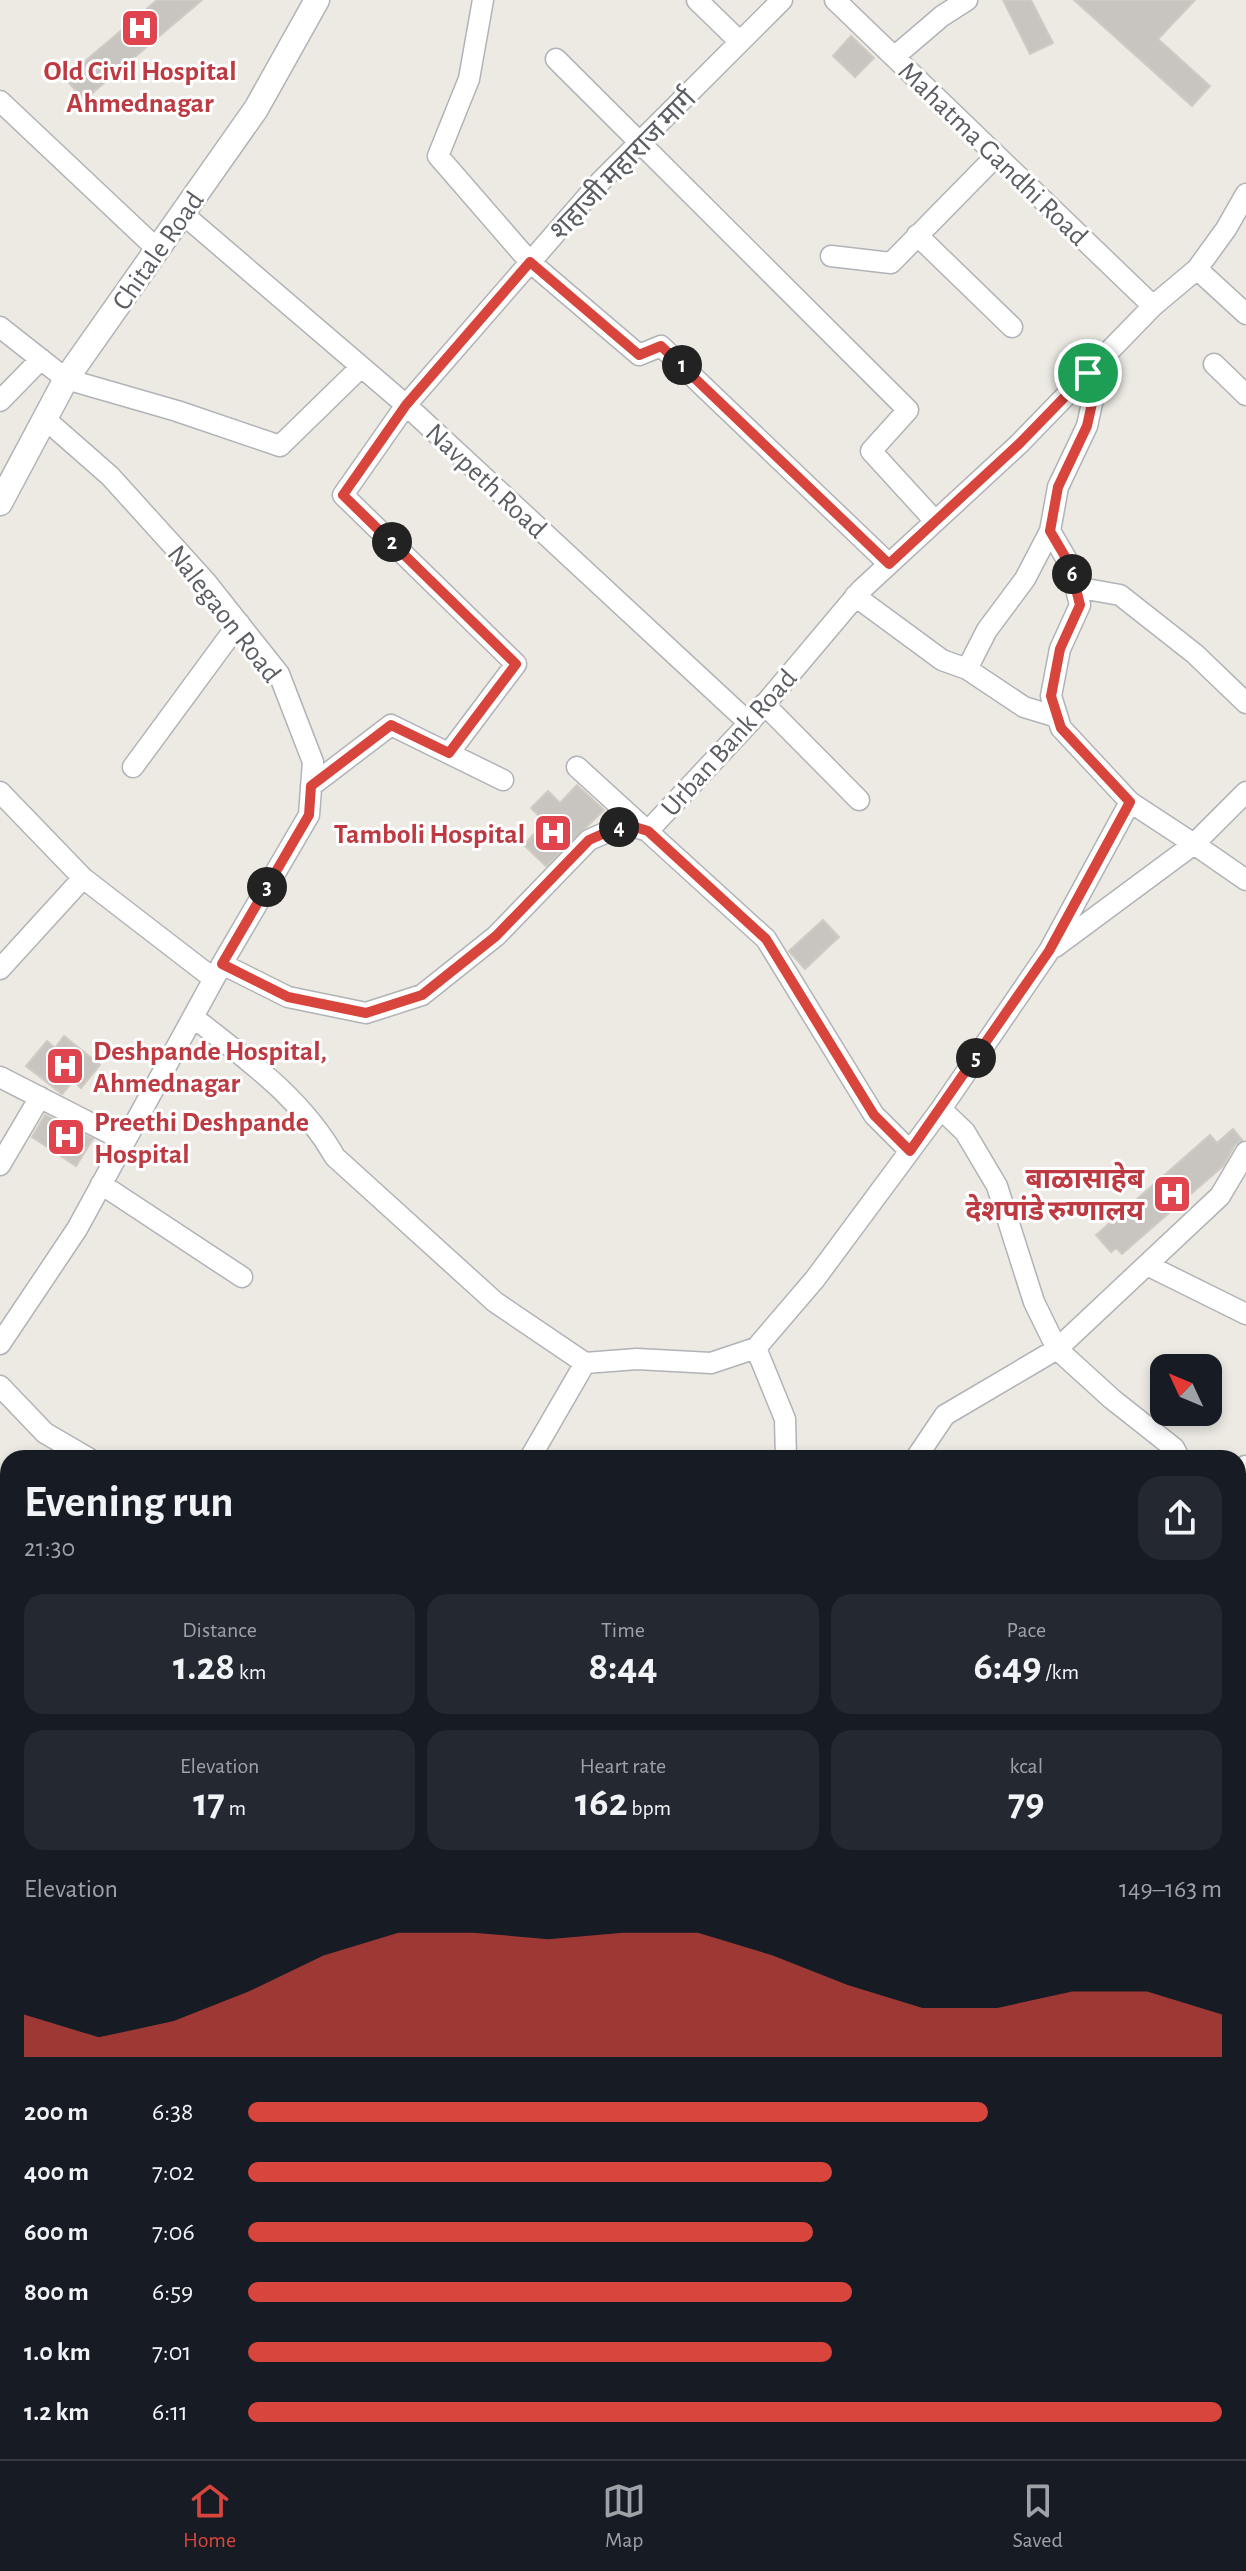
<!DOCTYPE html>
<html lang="en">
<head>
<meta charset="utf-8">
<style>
  :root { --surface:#171b24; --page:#242831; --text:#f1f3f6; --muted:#9ea1a6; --line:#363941; --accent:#d8453d }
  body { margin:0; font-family:"Alegreya Sans","Noto Sans Devanagari",sans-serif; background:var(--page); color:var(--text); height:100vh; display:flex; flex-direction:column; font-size:30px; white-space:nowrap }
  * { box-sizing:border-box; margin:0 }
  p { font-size:26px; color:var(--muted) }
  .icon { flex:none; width:44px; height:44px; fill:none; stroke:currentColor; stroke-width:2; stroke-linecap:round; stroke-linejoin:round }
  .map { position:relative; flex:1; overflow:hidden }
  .panel { position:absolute; left:0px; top:1450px; width:1246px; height:1010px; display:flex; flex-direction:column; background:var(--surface); border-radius:24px 24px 0 0; box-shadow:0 4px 12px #0003 }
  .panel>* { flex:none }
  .needle { width:52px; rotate:314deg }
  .tools { position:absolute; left:1150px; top:1354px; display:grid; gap:16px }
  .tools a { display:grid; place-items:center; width:72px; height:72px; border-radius:16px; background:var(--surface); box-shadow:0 4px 12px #0003; font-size:40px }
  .pin { position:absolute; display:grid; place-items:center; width:68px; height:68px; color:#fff; margin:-34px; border:4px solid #fff; border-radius:50%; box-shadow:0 2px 8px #0007 }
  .km { position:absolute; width:40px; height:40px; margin:-20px; border-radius:50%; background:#222; color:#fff; font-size:22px; line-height:40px; text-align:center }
  .round { display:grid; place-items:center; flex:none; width:84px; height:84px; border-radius:24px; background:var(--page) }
  .summary { display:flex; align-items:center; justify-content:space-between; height:136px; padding:0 24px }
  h1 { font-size:44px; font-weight:600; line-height:60px }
  .metrics { display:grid; grid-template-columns:repeat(3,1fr); gap:12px; height:136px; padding:8px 24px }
  .metrics div { display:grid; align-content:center; border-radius:20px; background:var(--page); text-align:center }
  .metrics b { font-size:40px; font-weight:600 }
  .metrics small { font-size:22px; font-weight:400 }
  .metrics p { font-size:22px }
  .chart { height:224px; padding:16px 24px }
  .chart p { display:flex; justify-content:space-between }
  .chart svg { width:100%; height:144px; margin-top:8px; fill:var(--accent); opacity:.7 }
  ul { padding:0 24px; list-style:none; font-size:26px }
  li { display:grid; grid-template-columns:128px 96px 1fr; align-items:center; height:60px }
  li i { height:20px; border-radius:10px; background:var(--accent) }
  .menu { display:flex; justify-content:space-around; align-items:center; height:112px; border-top:2px solid var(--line); background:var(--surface); font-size:22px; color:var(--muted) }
  .menu a { display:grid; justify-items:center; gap:4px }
  .menu .active { color:var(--accent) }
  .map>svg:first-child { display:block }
  .building { fill:#c8c5c0; stroke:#d0cbc2; stroke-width:2 }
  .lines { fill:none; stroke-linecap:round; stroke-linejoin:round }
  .minor-casing { stroke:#b0b3b7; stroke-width:23 }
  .tertiary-casing { stroke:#b0b3b7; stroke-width:27 }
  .trunk-casing { stroke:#d99716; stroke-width:35 }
  .minor { stroke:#fff; stroke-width:20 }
  .tertiary { stroke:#fff; stroke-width:24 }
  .trunk { stroke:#f4e0a0; stroke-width:32 }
  .route-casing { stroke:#fff; stroke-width:16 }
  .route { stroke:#d8453d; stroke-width:10 }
  .labels { text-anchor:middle; stroke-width:6; stroke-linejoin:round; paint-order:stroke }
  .health-label { font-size:28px; font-weight:bold; fill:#be3a42; stroke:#fff; text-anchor:end }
  .street-label { font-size:28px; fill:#5b5e62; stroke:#fff }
</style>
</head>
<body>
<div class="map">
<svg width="1246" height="2459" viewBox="0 0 1246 2459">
  <rect width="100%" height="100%" fill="#eceae3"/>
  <path class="building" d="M157 0H202L84 100 65 78Z
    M1003 0H1031L1053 43 1030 54Z
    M1074 0H1195L1158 39 1210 86 1192 106Z
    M851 36 874 58 855 77 833 56Z
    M577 785 604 810 546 866 524 845 545 822 531 808 548 791 560 803Z
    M823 920 839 937 805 969 789 951Z
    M64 1036 100 1065 81 1088 73 1081 62 1094 26 1066 47 1041 55 1048Z
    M45 1115 93 1139 76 1166 32 1137Z
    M1233 1129 1242 1140 1235 1145 1223 1166 1122 1254 1116 1248 1111 1252 1096 1235 1210 1135 1217 1143Z"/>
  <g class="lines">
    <g class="minor-casing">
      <path id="minor" d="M483 0 469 79 438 156 530 262 639 355 661 346 889 564
        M697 0 740 42
        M835 0 1153 306
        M894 57 942 16 967 0
        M556 59 908 410 871 451 935 521
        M0 101 156 248
        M183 214 406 405 749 723
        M917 235 1012 327
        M831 256 891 263 996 156
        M1197 269 1246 314
        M0 327 66 379 177 411 280 446 361 367
        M1214 364 1246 395
        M1088 373 1094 394 1087 426 1058 487 1050 531 1070 565 1080 605 1060 649 1051 696 1061 728 1130 802 1194 844 1246 792
        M0 401 41 359
        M1075 587 1120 595 1195 654 1246 703
        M855 596 942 660 967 669 1024 707 1057 717
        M967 669 987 630 1025 579 1050 531
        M764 704 859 800
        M449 753 516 664 343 495 406 405 600 182 782 0
        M133 767 239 623
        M577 767 766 939 874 1115 910 1151
        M311 786 391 725 503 780
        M0 792 83 878 214 979
        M1055 947 1194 844 1246 880
        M222 964 288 997 366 1013 422 995 496 936 589 840 625 824 648 831 749 723 861 590 1019 444 1153 306 1197 269 1226 229 1246 194
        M0 969 83 878
        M193 1017C246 1059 301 1097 335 1157L495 1302 585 1363
        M0 1077 125 1141
        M941 1109 965 1132 997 1186 1034 1302 1057 1349 1112 1399 1174 1448 1179 1458
        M0 1165 40 1097
        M101 1184 242 1277
        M1147 1265 1246 1314
        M0 1344 77 1229 222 964 309 815 313 762 279 674 206 582 110 476 45 419
        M756 1348 785 1419 786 1458
        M0 1386 45 1433 88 1458
        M530 1458 585 1363 637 1359 711 1363 756 1348 815 1279 941 1109 1049 951 1130 802
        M916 1458 945 1415 1057 1349 1220 1196 1246 1152
        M1238 1705 1246 1714
        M1238 1947 1246 1946
        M0 1967 8 1962
        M1238 1993 1246 1983
        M0 2125 8 2136"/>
    </g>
    <g class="tertiary-casing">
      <path id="tertiary" d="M0 503 66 379 256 109 317 0
        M1238 1481 1246 1468
        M0 1665 8 1671
        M1238 2140 1246 2149
        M0 2264 8 2262"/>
    </g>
    <g class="trunk-casing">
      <path id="trunk" d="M0 2404 8 2408
        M121 2452 141 2459"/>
    </g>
    <use href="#minor" class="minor"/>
    <use href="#tertiary" class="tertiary"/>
    <use href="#trunk" class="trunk"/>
  </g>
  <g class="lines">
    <g class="route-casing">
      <path id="route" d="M530 262 639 355 661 346 889 564 1019 444 1088 373 1094 394 1087 426 1058 487 1050 531 1070 565 1080 605 1060 649 1051 696 1061 728 1130 802 1049 951 910 1151 874 1115 766 939 648 831 625 824 589 840 496 936 422 995 366 1013 288 997 222 964 309 815 311 786 391 725 449 753 516 664 343 495 406 405Z"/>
    </g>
    <use href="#route" class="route"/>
  </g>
  <defs>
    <g id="hospital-square" transform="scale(2)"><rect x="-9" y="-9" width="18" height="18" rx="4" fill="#e0444e" stroke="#fff"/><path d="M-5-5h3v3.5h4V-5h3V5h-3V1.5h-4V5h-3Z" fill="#fff"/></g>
  </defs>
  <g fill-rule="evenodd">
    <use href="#hospital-square" x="140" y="28"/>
    <use href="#hospital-square" x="553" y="833"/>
    <use href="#hospital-square" x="65" y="1066"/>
    <use href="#hospital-square" x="66" y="1137"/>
    <use href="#hospital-square" x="1172" y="1194"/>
  </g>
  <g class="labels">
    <g class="health-label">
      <text x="140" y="80" text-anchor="middle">Old Civil Hospital<tspan x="140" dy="32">Ahmednagar</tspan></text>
      <text x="525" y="843">Tamboli Hospital</text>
      <text x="93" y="1060" text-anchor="start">Deshpande Hospital,<tspan x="93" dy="32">Ahmednagar</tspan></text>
      <text x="94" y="1131" text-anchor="start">Preethi Deshpande<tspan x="94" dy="32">Hospital</tspan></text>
      <text x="1144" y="1188">बाळासाहेब<tspan x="1144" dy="32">देशपांडे रुग्णालय</tspan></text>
    </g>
    <g class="street-label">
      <text transform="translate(994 153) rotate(44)" y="10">Mahatma Gandhi Road</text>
      <text transform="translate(622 164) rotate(-46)" y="10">शहाजी महाराज मार्ग</text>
      <text transform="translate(157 250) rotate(-55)" y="10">Chitale Road</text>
      <text transform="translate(487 480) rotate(43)" y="10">Navpeth Road</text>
      <text transform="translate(225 613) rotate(52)" y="10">Nalegaon Road</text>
      <text transform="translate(728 742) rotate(-48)" y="10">Urban Bank Road</text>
    </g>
  </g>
</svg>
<div class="tools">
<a><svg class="needle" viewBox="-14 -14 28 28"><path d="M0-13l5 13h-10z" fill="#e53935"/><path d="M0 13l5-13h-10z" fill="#9ea1a6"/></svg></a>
</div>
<div class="pin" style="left:1088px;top:373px;background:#1e9e55"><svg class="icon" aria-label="arrive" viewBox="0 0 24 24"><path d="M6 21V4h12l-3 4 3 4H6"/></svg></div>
<b class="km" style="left:682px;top:365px">1</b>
<b class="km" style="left:392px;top:542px">2</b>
<b class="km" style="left:267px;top:887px">3</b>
<b class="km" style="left:619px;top:827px">4</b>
<b class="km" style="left:976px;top:1058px">5</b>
<b class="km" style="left:1072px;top:574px">6</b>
<section class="panel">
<div class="summary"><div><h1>Evening run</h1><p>21:30</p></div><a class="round"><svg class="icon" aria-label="share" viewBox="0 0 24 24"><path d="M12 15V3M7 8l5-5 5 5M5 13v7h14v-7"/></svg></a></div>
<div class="metrics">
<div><p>Distance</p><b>1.28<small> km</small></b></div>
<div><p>Time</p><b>8:44</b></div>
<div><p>Pace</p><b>6:49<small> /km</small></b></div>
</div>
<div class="metrics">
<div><p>Elevation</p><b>17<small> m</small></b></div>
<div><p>Heart rate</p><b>162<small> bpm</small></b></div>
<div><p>kcal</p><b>79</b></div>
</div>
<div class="chart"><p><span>Elevation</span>149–163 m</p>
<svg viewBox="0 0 160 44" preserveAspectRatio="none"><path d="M0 44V31L10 38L20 33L30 24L40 13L50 6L60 6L70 8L80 6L90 6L100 13L110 22L120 29L130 29L140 24L150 24L160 31V44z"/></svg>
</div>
<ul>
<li><b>200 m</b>6:38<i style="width:76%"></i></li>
<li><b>400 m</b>7:02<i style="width:60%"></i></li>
<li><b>600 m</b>7:06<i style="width:58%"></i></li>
<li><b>800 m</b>6:59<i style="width:62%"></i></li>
<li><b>1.0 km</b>7:01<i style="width:60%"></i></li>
<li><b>1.2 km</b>6:11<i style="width:100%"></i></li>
</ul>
</section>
</div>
<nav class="menu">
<a class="active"><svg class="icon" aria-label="home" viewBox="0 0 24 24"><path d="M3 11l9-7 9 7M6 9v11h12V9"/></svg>Home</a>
<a><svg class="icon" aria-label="map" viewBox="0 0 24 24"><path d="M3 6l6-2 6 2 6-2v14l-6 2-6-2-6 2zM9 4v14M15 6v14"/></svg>Map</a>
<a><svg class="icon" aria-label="saved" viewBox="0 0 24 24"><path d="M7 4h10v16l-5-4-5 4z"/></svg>Saved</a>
</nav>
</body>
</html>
